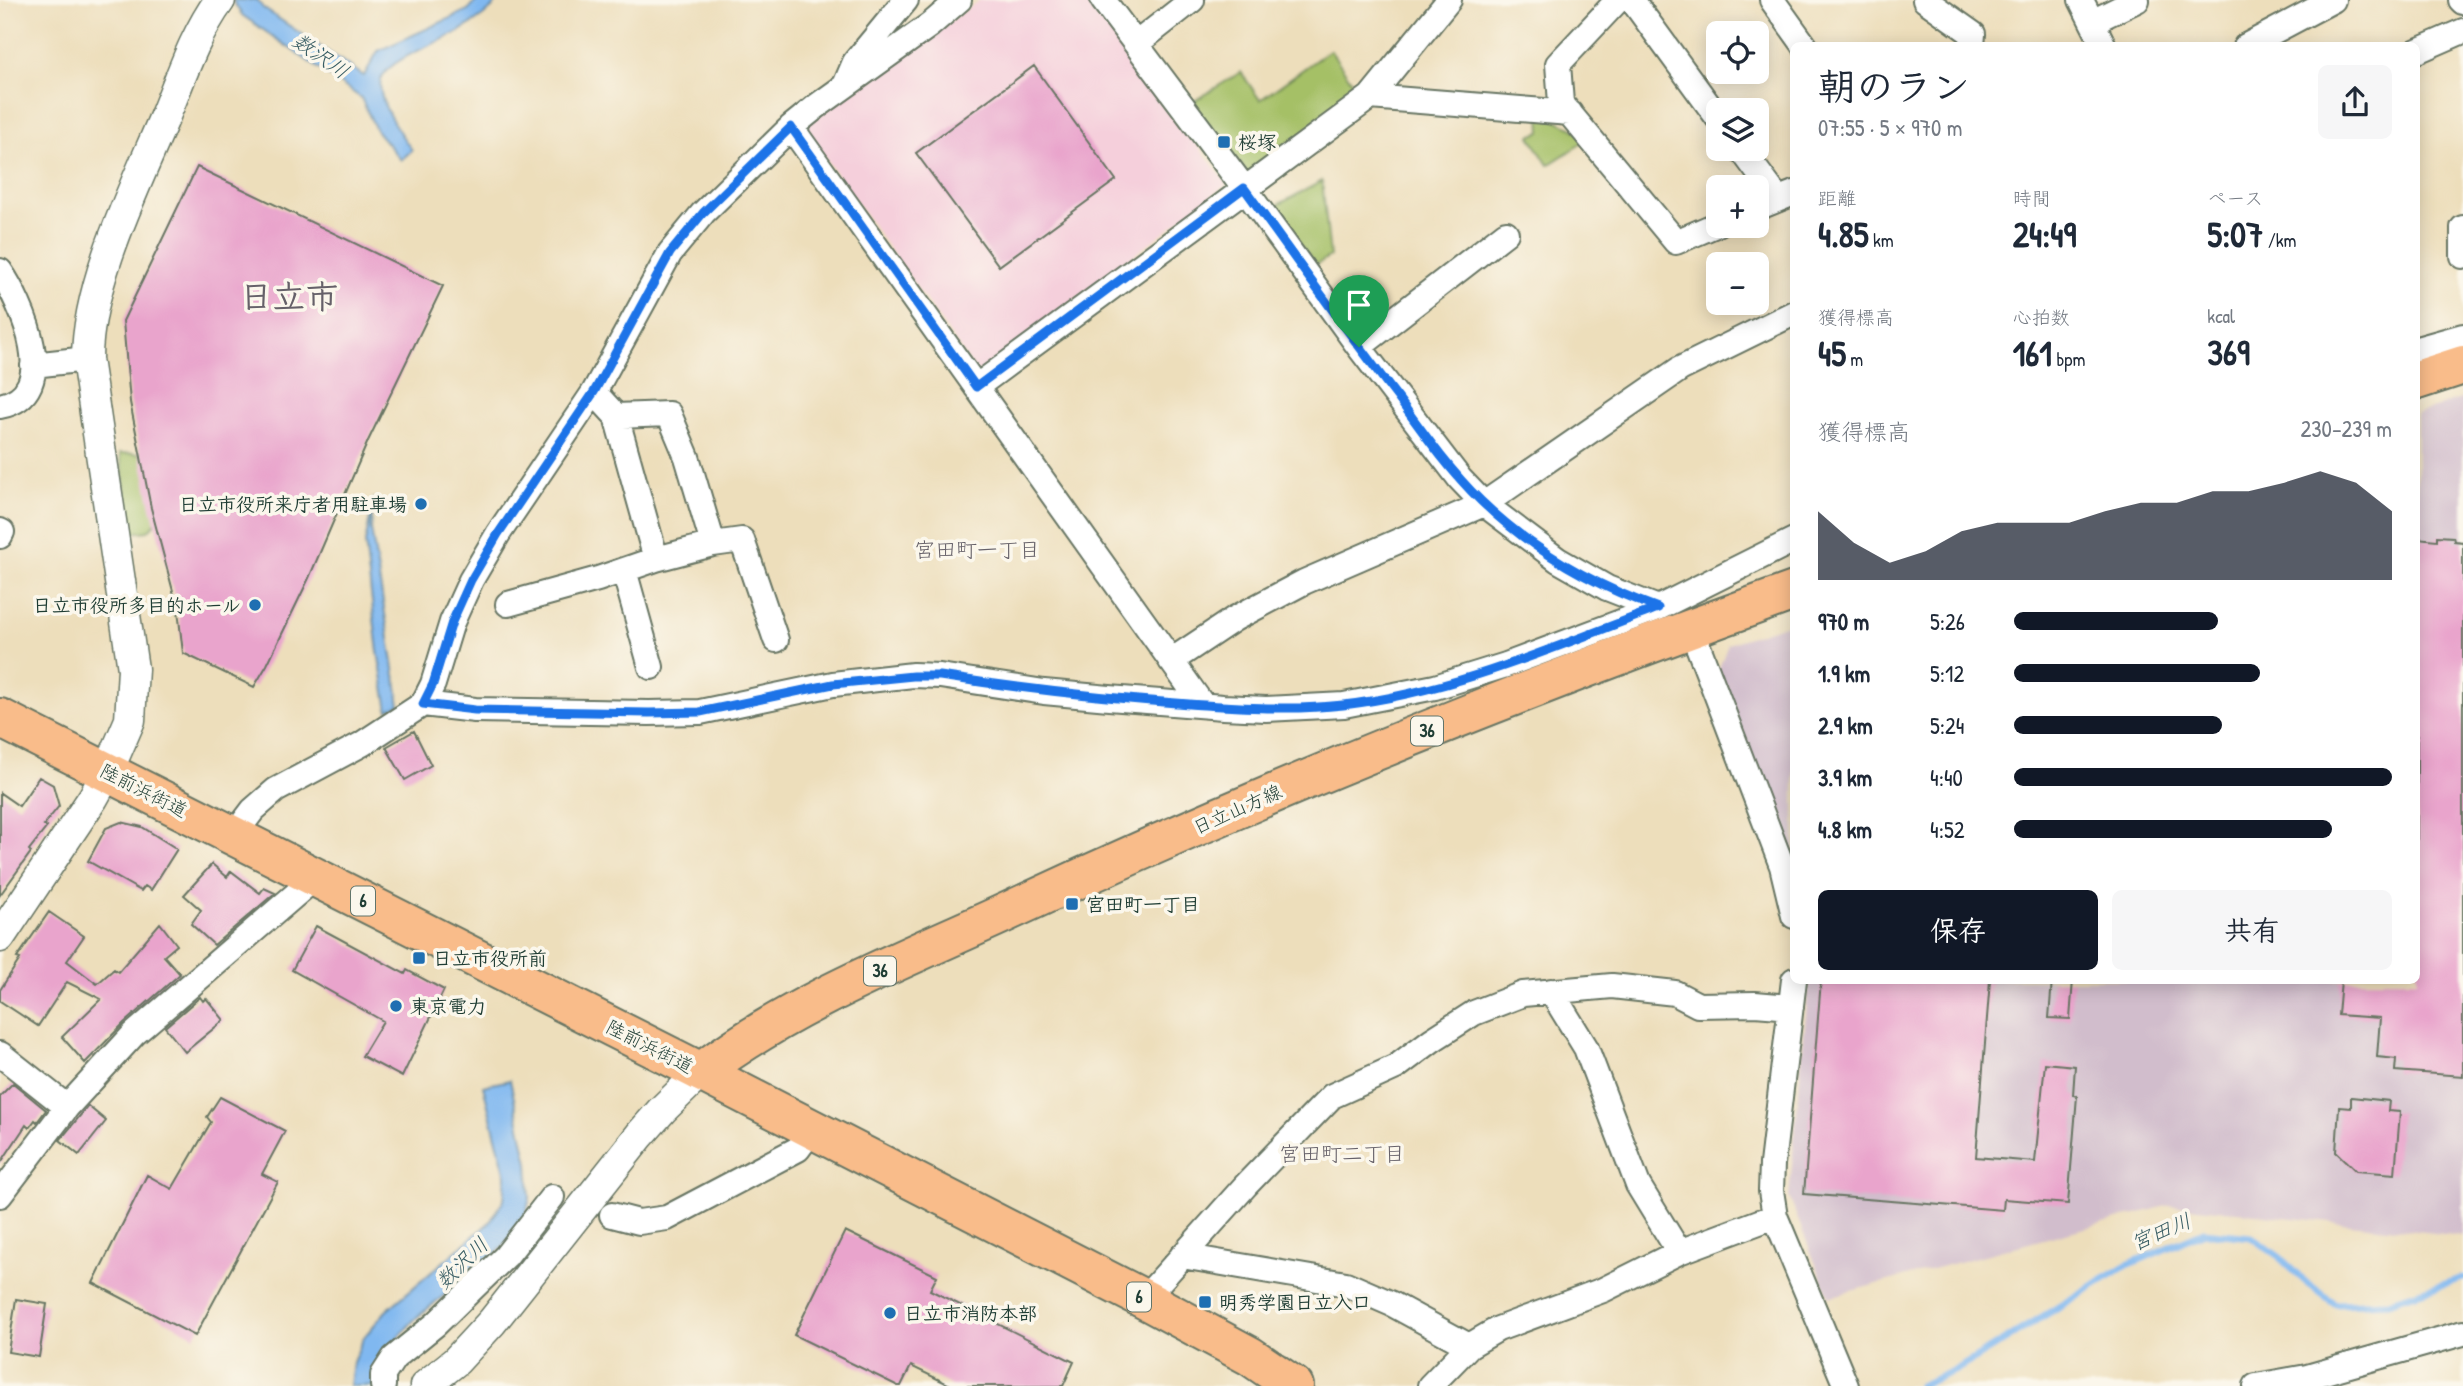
<!DOCTYPE html>
<html lang="ja">
<head>
<meta charset="utf-8">
<style>
  :root { --surface:#fff; --page:#f6f6f7; --text:#1f2937; --muted:#747a83; --accent:#111827 }
  body { margin:0; font-family:"Patrick Hand","Klee One",sans-serif; background:var(--page); color:var(--text); height:100vh; display:flex; flex-direction:column; font-size:26px; white-space:nowrap }
  * { box-sizing:border-box; margin:0 }
  p { font-size:23px; color:var(--muted) }
  .icon { flex:none; width:38px; height:38px; fill:none; stroke:currentColor; stroke-width:2; stroke-linecap:round; stroke-linejoin:round }
  .map { position:relative; flex:1; overflow:hidden }
  .side { position:absolute; left:1790px; top:42px; width:630px; height:942px; display:flex; flex-direction:column; background:var(--surface); border-radius:10px; box-shadow:0 4px 18px #0003 }
  .side>* { flex:none }
  .fabs { position:absolute; left:1706px; top:21px; display:grid; gap:14px }
  .fabs a { display:grid; place-items:center; width:63px; height:63px; border-radius:10px; background:var(--surface); box-shadow:0 4px 18px #0003; font-size:35px }
  .pin { position:absolute; display:grid; place-items:center; width:60px; height:60px; color:#fff; margin:-72px -30px; border-radius:50% 50% 50% 0; rotate:-45deg; box-shadow:0 0 7px #0007 }
  .pin .icon { rotate:45deg }
  .round { display:grid; place-items:center; flex:none; width:74px; height:74px; border-radius:10px; background:var(--page) }
  .overview { display:flex; align-items:center; justify-content:space-between; height:119px; padding:0 28px }
  h1 { font-size:38px; font-weight:700; line-height:52px }
  .metrics { display:grid; grid-template-columns:repeat(3,1fr); gap:10px; height:119px; padding:7px 28px }
  .metrics div { display:grid; align-content:center }
  .metrics b { font-size:35px; font-weight:700 }
  .metrics small { font-size:19px; font-weight:400 }
  .metrics p { font-size:19px }
  .chart { height:196px; padding:14px 28px }
  .chart p { display:flex; justify-content:space-between }
  .chart svg { width:100%; height:126px; margin-top:7px; fill:var(--accent); opacity:.7 }
  .action { display:flex; gap:14px; margin-top:auto; padding:14px 28px }
  .action a { flex:1; height:80px; border-radius:10px; background:var(--accent); color:#fff; font-size:28px; font-weight:700; line-height:80px; text-align:center }
  .action a+a { background:var(--page); color:var(--text) }
  ul { padding:0 28px; list-style:none; font-size:23px }
  li { display:grid; grid-template-columns:112px 84px 1fr; align-items:center; height:52px }
  li i { height:18px; border-radius:9px; background:var(--accent) }
  .map>svg:first-child { display:block }
  .built { fill:#f5cfdb }
  .industrial { fill:#d1bdcc }
  .green { fill:#a5c066; stroke:#627e4d; stroke-width:2 }
  .water { fill:#80b8f0; stroke:#507a92; stroke-width:2 }
  .lines { fill:none; stroke-linecap:round; stroke-linejoin:round }
  .stream { stroke:#80b8f0; stroke-width:7 }
  .building { fill:#e9a4cc }
  .minor-casing { stroke:#677563; stroke-width:28 }
  .tertiary-casing { stroke:#677563; stroke-width:33 }
  .primary-casing { stroke:#677563; stroke-width:42 }
  .trunk-casing { stroke:#677563; stroke-width:42 }
  .minor { stroke:#fff; stroke-width:24 }
  .tertiary { stroke:#fff; stroke-width:30 }
  .primary { stroke:#f9bc8a; stroke-width:38 }
  .trunk { stroke:#f9bc8a; stroke-width:38 }
  .route-casing { stroke:#fff; stroke-width:14 }
  .route { stroke:#1a73e8; stroke-width:9 }
  .poi-dot { fill:#1f6fb2; stroke:#fbf7ec; stroke-width:2.5 }
  .labels { text-anchor:middle; stroke-width:7; stroke-linejoin:round; paint-order:stroke }
  .shield { fill:#fbf7ec; stroke:#61756b; stroke-width:2 }
  .shield-label { font-size:18px; font-weight:bold; fill:#1f3d34 }
  .poi-label { font-size:19px; font-weight:bold; fill:#1f3d34; stroke:#fbf7ec; text-anchor:start }
  .street-label { font-size:19px; fill:#1f3d34; stroke:#fbf7ec }
  .water-label { font-size:21px; font-style:italic; fill:#375c63; stroke:#fbf7ec }
  .neighbourhood-label { font-size:21px; fill:#666169; stroke:#fbf7ec }
  .town-label { font-size:33px; font-weight:bold; fill:#666169; stroke:#fbf7ec }
</style>
</head>
<body>
<div class="map">
<svg width="2463" height="1386" viewBox="0 0 2463 1386">
  <rect width="100%" height="100%" fill="#fbf7ec"/>
  <filter id="ink" filterUnits="userSpaceOnUse"><feTurbulence type="fractalNoise" baseFrequency=".0143" numOctaves="2"/><feDisplacementMap in="SourceGraphic" scale="14" xChannelSelector="R" yChannelSelector="G"/><feConvolveMatrix kernelMatrix="1 2 1 2 8 2 1 2 1" color-interpolation-filters="sRGB"/></filter>
  <filter id="wash" filterUnits="userSpaceOnUse"><feTurbulence type="fractalNoise" baseFrequency=".00686" numOctaves="4" result="noise"/><feDisplacementMap in="SourceGraphic" scale="28" xChannelSelector="R" yChannelSelector="G"/><feGaussianBlur stdDeviation="1.57" result="paint"/><feColorMatrix in="noise" values="0 0 0 0 0 0 0 0 0 0 0 0 0 0 0 0 0 1.4 0 .05"/><feComposite in="paint" operator="in"/></filter>
  <g filter="url(#wash)">
    <rect width="100%" height="100%" fill="#eddebb"/>
    <path class="built" d="M980 0H1088L1227 184 978 374 803 127Z"/>
    <path class="industrial" d="M2463 398V1236L2170 1205 1829 1297 1789 1197 1809 980H2417V414Z
      M1794 622V867L1718 671 1728 644Z"/>
    <path class="green" d="M1330 50 1360 93 1249 175 1191 103 1241 72 1260 100Z
      M1540 111 1590 138 1548 165 1530 136 1541 132Z
      M1322 181 1330 256 1316 265 1272 208Z
      M120 453 143 454 161 517 148 531 131 533Z"/>
    <path class="water" d="M232 0H257L263 8 364 76 378 51 468 10 477 0H499C490 12 474 23 461 30 443 42 392 57 382 77 373 97 401 135 412 150L401 160 376 130 361 98 242 15Z
      M374 498 371 529 400 705 388 710 378 652 365 543Z
      M510 1080 528 1163 530 1198 525 1217 502 1248 415 1319 392 1344 373 1386H350L353 1362 364 1337 386 1311 490 1222 504 1200 506 1176 483 1086Z"/>
    <g class="lines">
      <path class="stream" d="M1919 1386 1956 1370 2125 1266 2204 1232 2251 1237 2278 1256 2307 1283 2336 1304 2388 1302 2463 1278"/>
    </g>
    <g id="blocks">
      <path class="building" d="M1034 66 1116 180 999 266 916 153Z
        M197 167 443 286 368 441 309 578 267 665 254 687 183 653 178 610 151 508 130 402 123 321Z
        M2437 536 2453 537 2454 541 2463 542V1076L2395 1071 2396 1059 2377 1057 2380 1018 2338 1015 2341 980H2417V538L2437 540Z
        M414 731 431 765 405 780 386 747Z
        M39 777 53 785 59 806 44 825 47 827 29 850 31 852 0 895V793L19 806Z
        M121 822 142 827 177 849 151 890 145 886 141 891 88 861 106 828Z
        M212 864 227 877 231 871 260 893 264 888 275 893 214 945 191 924 201 910 184 895Z
        M49 912 84 936 67 961 97 984 114 969 118 972 160 923 177 945 164 956 180 974 124 1023 85 1063 62 1037 101 999 67 982 38 1026 0 1001V990L20 959 17 958Z
        M316 926 405 974 407 970 444 990 402 1077 362 1056 383 1021 292 970Z
        M1821 980H1990L1976 1157 2035 1162 2045 1063 2075 1066 2073 1095 2077 1096 2068 1204 2004 1199 2003 1210 1804 1194Z
        M2052 980H2073L2070 1019 2049 1018Z
        M200 997 203 1001 206 998 224 1020 185 1052 165 1027Z
        M13 1083 46 1110 37 1122 35 1120 29 1128 26 1125 0 1164V1096Z
        M220 1097 285 1131 262 1174 278 1182 195 1336 93 1283 147 1175 172 1189 211 1122 207 1117Z
        M2351 1097 2389 1101 2388 1111 2400 1112 2395 1174 2356 1171 2336 1152 2339 1107 2351 1108Z
        M88 1106 106 1121 79 1155 60 1140Z
        M845 1231 937 1276 930 1290 1074 1362 1063 1386H952L911 1366 901 1386H898L794 1335Z
        M16 1299 47 1304 39 1357 8 1352Z"/>
    </g>
  </g>
  <g filter="url(#ink)">
    <use href="#blocks" fill-opacity="0" stroke="#677563" stroke-width="2"/>
    <g class="lines">
      <g class="minor-casing">
        <path id="minor" d="M1103 0 1244 188 1359 347 1460 479 1484 504 1558 560 1607 588 1658 608
          M1618 0 1558 64 1561 103 1676 242 1718 224
          M1632 0 1718 118
          M1772 0 1805 46
          M1925 0 1973 34 1972 46
          M2081 0 2104 46
          M2461 0 2463 2
          M2092 22 2137 0
          M1136 44 1192 0
          M2246 46 2333 0
          M2417 51 2463 31
          M846 83 855 62 906 0
          M1370 97 1570 113
          M791 127 1202 704
          M1741 149 1778 199
          M1757 208 1794 193
          M2463 228V256
          M0 271C22 303 63 394 0 406
          M1359 347 1506 233
          M2417 349 2463 336
          M33 365 87 359
          M976 387 1370 97 1449 0
          M616 416 669 414 687 457 713 544 656 559
          M0 531 2 532 0 536
          M713 544 742 540 776 640
          M624 570 651 667
          M508 604 598 579 656 559 616 416 594 392
          M1691 628 1782 866 1794 916
          M1171 661 1234 619 1304 582 1484 504 1680 369 1794 313
          M423 704 475 710 649 713 700 712 833 684 913 675 940 676 1044 692 1109 698 1223 707 1266 709 1344 705 1435 687 1506 665 1658 608 1794 540
          M234 835 253 810 276 790 362 744 423 704 433 684 452 622 471 580 498 534 594 392 670 253 703 213 791 127 817 106 930 25 959 0
          M1794 980 1772 1164 1771 1191 1775 1216 1846 1386
          M1551 991 1586 1048 1638 1185 1679 1252
          M0 1054 67 1107
          M0 1195 67 1107 134 1034 316 877
          M612 1215 639 1222 667 1218 798 1149 812 1130
          M1182 1256 1346 1284 1392 1304 1469 1346
          M1144 1299 1246 1185 1332 1096 1396 1067 1432 1040 1474 1013 1523 994 1612 986 1675 993 1698 1005 1755 1004 1791 1007
          M383 1386V1375L394 1358 436 1324 506 1256 552 1197
          M1430 1386 1469 1346 1498 1329 1603 1290 1679 1252 1775 1216
          M2256 1386 2307 1377 2463 1333"/>
      </g>
      <g class="tertiary-casing">
        <path id="tertiary" d="M0 937 93 798 108 771 130 720 133 669 87 359C87 283 135 187 165 116 181 77 195 34 220 0
          M425 1386 456 1361 492 1322 640 1135 662 1110 701 1072"/>
      </g>
      <g class="primary-casing">
        <path id="primary" d="M2417 380 2463 365
          M701 1072C793 1002 905 959 1009 911 1265 791 1528 687 1794 591"/>
      </g>
      <g class="trunk-casing">
        <path id="trunk" d="M0 718 701 1072 1144 1299 1250 1356 1294 1386"/>
      </g>
      <use href="#minor" class="minor"/>
      <use href="#tertiary" class="tertiary"/>
      <use href="#primary" class="primary"/>
      <use href="#trunk" class="trunk"/>
    </g>
  </g>
  <g class="lines" filter="url(#ink)">
    <g class="route-casing">
      <path id="route" d="M791 127 976 387 1244 188C1295 258 1345 329 1398 398 1424 434 1450 471 1481 501 1531 549 1593 585 1658 608 1555 647 1453 692 1343 705 1291 711 1241 707 1189 704 1105 698 1023 689 940 676H913L833 684 700 712 649 713 475 710 423 704 433 684 452 622 471 580 498 534 594 392 670 253 703 213Z"/>
    </g>
    <use href="#route" class="route"/>
  </g>
  <g class="poi-dot">
    <rect x="1217" y="135" width="14" height="14" rx="3.5"/>
    <circle cx="421" cy="504" r="7"/>
    <circle cx="255" cy="605" r="7"/>
    <rect x="1065" y="897" width="14" height="14" rx="3.5"/>
    <rect x="412" y="951" width="14" height="14" rx="3.5"/>
    <circle cx="396" cy="1006" r="7"/>
    <rect x="1198" y="1295" width="14" height="14" rx="3.5"/>
    <circle cx="890" cy="1313" r="7"/>
  </g>
  <g class="labels">
    <g class="shield">
      <rect x="1411" y="716.5" width="32" height="29" rx="5"/>
      <rect x="351" y="886.5" width="24" height="29" rx="5"/>
      <rect x="864" y="956.5" width="32" height="29" rx="5"/>
      <rect x="1127" y="1282.5" width="24" height="29" rx="5"/>
    </g>
    <g class="shield-label">
      <text x="1427" y="737">36</text>
      <text x="363" y="907">6</text>
      <text x="880" y="977">36</text>
      <text x="1139" y="1303">6</text>
    </g>
    <g class="poi-label">
      <text x="1238" y="149">桜塚</text>
      <text x="407" y="511" text-anchor="end">日立市役所来庁者用駐車場</text>
      <text x="241" y="612" text-anchor="end">日立市役所多目的ホール</text>
      <text x="1086" y="911">宮田町一丁目</text>
      <text x="433" y="965">日立市役所前</text>
      <text x="410" y="1013">東京電力</text>
      <text x="1219" y="1309">明秀学園日立入口</text>
      <text x="904" y="1320">日立市消防本部</text>
    </g>
    <g class="street-label">
      <text transform="translate(144 790) rotate(27)" y="7">陸前浜街道</text>
      <text transform="translate(1237 809) rotate(-24)" y="7">日立山方線</text>
      <text transform="translate(650 1046) rotate(27)" y="7">陸前浜街道</text>
    </g>
    <g class="water-label">
      <text transform="translate(321 56) rotate(35)" y="7">数沢川</text>
      <text transform="translate(2161 1232) rotate(-23)" y="7">宮田川</text>
      <text transform="translate(462 1263) rotate(-44)" y="7">数沢川</text>
    </g>
    <g class="neighbourhood-label">
      <text x="977" y="557">宮田町一丁目</text>
      <text x="1342" y="1161">宮田町二丁目</text>
    </g>
    <g class="town-label">
      <text x="289" y="308">日立市</text>
    </g>
  </g>
</svg>
<div class="fabs">
<a><svg class="icon" aria-label="locate" viewBox="0 0 24 24"><circle cx="12" cy="12" r="6"/><path d="M12 2v4M12 18v4M2 12h4M18 12h4"/></svg></a>
<a><svg class="icon" aria-label="layers" viewBox="0 0 24 24"><path d="M12 4l9 5-9 5-9-5zM3 14l9 5 9-5"/></svg></a>
<a>+</a>
<a>−</a>
</div>
<div class="pin" style="left:1359px;top:347px;background:#1e9e55"><svg class="icon" aria-label="arrive" viewBox="0 0 24 24"><path d="M6 21V4h12l-3 4 3 4H6"/></svg></div>
<section class="side">
<div class="overview"><div><h1>朝のラン</h1><p>07:55 · 5 × 970 m</p></div><a class="round"><svg class="icon" aria-label="share" viewBox="0 0 24 24"><path d="M12 15V3M7 8l5-5 5 5M5 13v7h14v-7"/></svg></a></div>
<div class="metrics">
<div><p>距離</p><b>4.85<small> km</small></b></div>
<div><p>時間</p><b>24:49</b></div>
<div><p>ペース</p><b>5:07<small> /km</small></b></div>
</div>
<div class="metrics">
<div><p>獲得標高</p><b>45<small> m</small></b></div>
<div><p>心拍数</p><b>161<small> bpm</small></b></div>
<div><p>kcal</p><b>369</b></div>
</div>
<div class="chart"><p><span>獲得標高</span>230–239 m</p>
<svg viewBox="0 0 160 44" preserveAspectRatio="none"><path d="M0 44V20L10 31L20 38L30 34L40 27L50 24L60 24L70 24L80 20L90 17L100 17L110 13L120 13L130 10L140 6L150 10L160 20V44z"/></svg>
</div>
<ul>
<li><b>970 m</b>5:26<i style="width:54%"></i></li>
<li><b>1.9 km</b>5:12<i style="width:65%"></i></li>
<li><b>2.9 km</b>5:24<i style="width:55%"></i></li>
<li><b>3.9 km</b>4:40<i style="width:100%"></i></li>
<li><b>4.8 km</b>4:52<i style="width:84%"></i></li>
</ul>
<div class="action"><a>保存</a><a>共有</a></div>
</section>
</div>
</body>
</html>
